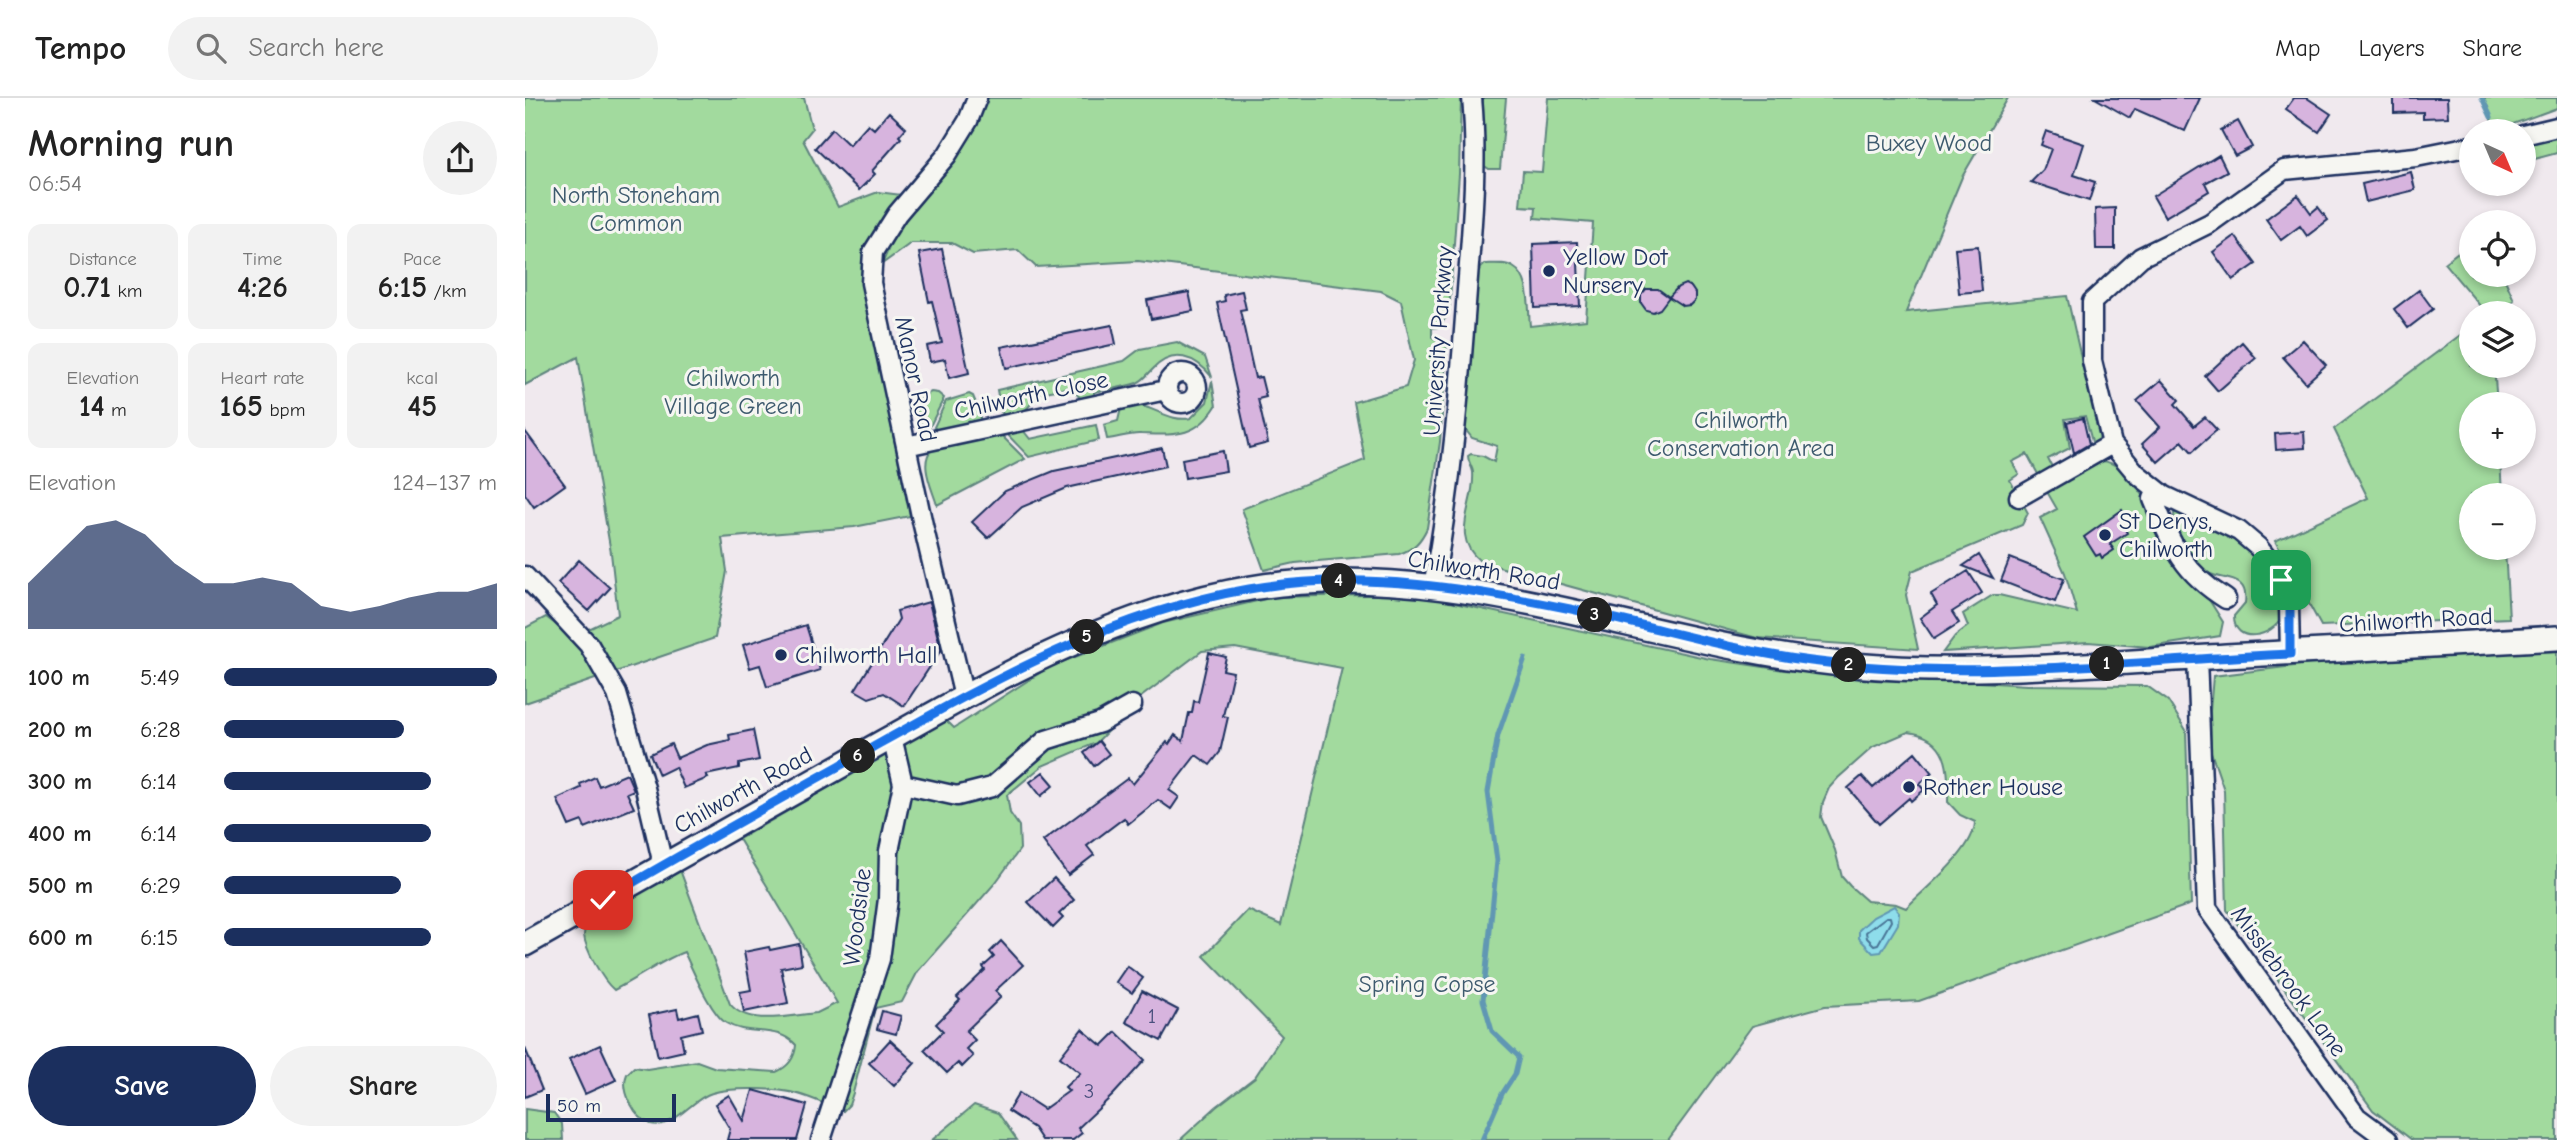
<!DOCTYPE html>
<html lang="en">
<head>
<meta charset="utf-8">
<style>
  :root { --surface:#fff; --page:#f2f2f2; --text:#222; --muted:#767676; --line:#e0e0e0; --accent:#1b2f5e }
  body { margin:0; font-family:"Comic Neue",sans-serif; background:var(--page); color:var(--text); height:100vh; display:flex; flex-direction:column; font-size:26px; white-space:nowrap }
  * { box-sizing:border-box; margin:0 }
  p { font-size:23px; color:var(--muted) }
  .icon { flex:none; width:38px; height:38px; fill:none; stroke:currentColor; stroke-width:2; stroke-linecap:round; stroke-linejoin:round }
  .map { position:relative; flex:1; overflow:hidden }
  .details { display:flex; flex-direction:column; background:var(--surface); width:525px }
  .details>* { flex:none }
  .needle { width:46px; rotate:136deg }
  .tools { position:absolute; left:1934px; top:21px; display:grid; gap:14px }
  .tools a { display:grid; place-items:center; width:77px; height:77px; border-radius:50%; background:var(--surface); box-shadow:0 4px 10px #0003; font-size:35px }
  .scale { position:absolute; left:21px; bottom:18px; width:130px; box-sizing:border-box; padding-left:7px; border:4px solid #1b2f5e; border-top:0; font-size:19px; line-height:24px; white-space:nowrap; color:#1b2f5e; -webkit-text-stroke:5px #f6f6f2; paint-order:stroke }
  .pin { position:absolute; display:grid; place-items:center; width:60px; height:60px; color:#fff; margin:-30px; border-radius:14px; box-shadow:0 4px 10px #0006 }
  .km { position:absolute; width:35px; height:35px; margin:-18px; border-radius:50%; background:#222; color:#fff; font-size:19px; line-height:35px; text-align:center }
  .round { display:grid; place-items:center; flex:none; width:74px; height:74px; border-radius:37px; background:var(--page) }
  .head { display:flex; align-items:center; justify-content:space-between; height:119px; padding:0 28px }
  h1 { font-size:38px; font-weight:800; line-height:52px }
  .figures { display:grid; grid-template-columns:repeat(3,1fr); gap:10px; height:119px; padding:7px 28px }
  .figures div { display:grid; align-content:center; border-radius:14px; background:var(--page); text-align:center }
  .figures b { font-size:30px; font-weight:800 }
  .figures small { font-size:19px; font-weight:400 }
  .figures p { font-size:19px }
  .chart { height:196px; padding:14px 28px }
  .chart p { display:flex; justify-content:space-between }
  .chart svg { width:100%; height:126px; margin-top:7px; fill:var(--accent); opacity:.7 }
  .button { display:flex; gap:14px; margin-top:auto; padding:14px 28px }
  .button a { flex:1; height:80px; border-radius:42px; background:var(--accent); color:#fff; font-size:28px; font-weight:800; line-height:80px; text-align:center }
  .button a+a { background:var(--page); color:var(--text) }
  ul { padding:0 28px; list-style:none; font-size:23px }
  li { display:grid; grid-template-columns:112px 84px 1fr; align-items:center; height:52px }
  li i { height:18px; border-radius:9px; background:var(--accent) }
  header { display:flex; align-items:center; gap:42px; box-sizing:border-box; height:98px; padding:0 35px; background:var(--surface); border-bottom:2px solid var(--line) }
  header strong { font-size:33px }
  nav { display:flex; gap:38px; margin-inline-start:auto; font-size:24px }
  .search { width:490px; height:63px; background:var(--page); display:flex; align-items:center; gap:18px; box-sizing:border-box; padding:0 24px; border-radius:38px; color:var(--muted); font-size:26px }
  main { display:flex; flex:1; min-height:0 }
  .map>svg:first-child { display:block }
  .green { fill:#a2da9e; stroke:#5e847e; stroke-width:2; fill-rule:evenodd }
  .water { fill:#8eddeb; stroke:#6097b3; stroke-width:2 }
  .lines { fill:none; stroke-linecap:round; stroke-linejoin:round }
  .shore { stroke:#497596; stroke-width:2 }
  .stream { stroke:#6097b3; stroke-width:5 }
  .building { fill:#d7b4de; stroke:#1b2f5e; stroke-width:2 }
  .minor-casing { stroke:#1b2f5e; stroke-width:23 }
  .major-casing { stroke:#1b2f5e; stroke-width:28 }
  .minor { stroke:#f6f6f2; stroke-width:18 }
  .major { stroke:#f6f6f2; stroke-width:23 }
  .route-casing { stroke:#fff; stroke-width:14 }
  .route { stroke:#1a73e8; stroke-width:9 }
  .poi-dot { fill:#1b2f5e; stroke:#f6f6f2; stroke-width:2.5 }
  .labels { text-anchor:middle; stroke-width:6; stroke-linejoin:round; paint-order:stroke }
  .number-label { font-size:21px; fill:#4a507e }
  .park-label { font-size:24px; fill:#3d5a6e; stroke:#f6f6f2 }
  .poi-label { font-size:24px; fill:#1b2f5e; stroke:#f6f6f2; text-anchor:start }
  .street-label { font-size:24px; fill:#1b2f5e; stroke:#f6f6f2 }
</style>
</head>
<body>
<header>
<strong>Tempo</strong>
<div class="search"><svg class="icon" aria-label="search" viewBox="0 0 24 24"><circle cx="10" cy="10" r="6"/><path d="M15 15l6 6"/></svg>Search here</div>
<nav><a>Map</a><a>Layers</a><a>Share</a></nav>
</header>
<main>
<section class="details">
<div class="head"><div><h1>Morning run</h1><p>06:54</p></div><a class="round"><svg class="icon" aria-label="share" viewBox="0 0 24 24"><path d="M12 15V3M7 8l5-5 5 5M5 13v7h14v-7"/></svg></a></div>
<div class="figures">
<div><p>Distance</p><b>0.71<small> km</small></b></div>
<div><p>Time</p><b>4:26</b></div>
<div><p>Pace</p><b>6:15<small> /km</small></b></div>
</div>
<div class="figures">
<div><p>Elevation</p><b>14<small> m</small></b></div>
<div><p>Heart rate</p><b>165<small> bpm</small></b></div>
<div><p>kcal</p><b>45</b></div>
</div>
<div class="chart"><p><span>Elevation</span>124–137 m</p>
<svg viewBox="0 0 160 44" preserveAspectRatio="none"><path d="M0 44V28L10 18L20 8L30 6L40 11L50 21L60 28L70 28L80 26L90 28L100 36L110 38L120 36L130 33L140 31L150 31L160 28V44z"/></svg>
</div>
<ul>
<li><b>100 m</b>5:49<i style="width:100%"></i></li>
<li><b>200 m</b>6:28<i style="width:66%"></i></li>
<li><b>300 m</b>6:14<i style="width:76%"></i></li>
<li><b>400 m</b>6:14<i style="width:76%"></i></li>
<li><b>500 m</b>6:29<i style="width:65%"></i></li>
<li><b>600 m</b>6:15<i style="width:76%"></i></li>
</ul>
<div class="button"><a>Save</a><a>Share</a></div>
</section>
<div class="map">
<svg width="2032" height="1042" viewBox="0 0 2032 1042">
  <rect width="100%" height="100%" fill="#f0e9ee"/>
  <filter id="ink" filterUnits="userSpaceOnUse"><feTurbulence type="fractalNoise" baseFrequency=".0143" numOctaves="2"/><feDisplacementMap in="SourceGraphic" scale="14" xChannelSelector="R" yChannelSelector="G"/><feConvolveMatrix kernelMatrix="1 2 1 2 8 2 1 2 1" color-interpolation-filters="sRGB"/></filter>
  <g filter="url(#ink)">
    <path class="green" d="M0 0H279L287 31 278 42 313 109 353 94 377 97 337 164 336 181 385 418 329 429 197 440 202 473 190 540 0 605V530L21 519 47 539 93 517 86 455 53 259 0 287Z
      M458 0H936L934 76 924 215 914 229 907 230V239L922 247 915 344 902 430C896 443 889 451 874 456L770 465 739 472 717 411 840 362 829 304 881 289 889 262 876 203 856 193 613 163 511 169 493 152 448 156 427 145H386L357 166 370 136 444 38Z
      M958 0H981L975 71H964L958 67Z
      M1023 0H1483L1437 79 1381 214 1542 198 1563 291 1580 341 1569 351 1560 318 1540 321 1545 350 1523 361 1528 371 1514 378 1502 356 1487 364 1494 376 1485 382 1503 415 1497 427 1387 473 1381 497 1393 551 1232 540 956 464C923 437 951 407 948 374 947 368 943 364 943 358L946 356 958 358 969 364 972 348 947 340 940 331 950 184 955 170 959 166C968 166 981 164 988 169 1006 179 1003 210 1005 228L1061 222 1068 125 1010 120 1011 109 995 108 998 73 1017 74Z
      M1957 0H2032V10L1969 33 1963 9Z
      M2032 34V55L1999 64 1998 45Z
      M1946 144V177H1978L1989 202 1974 215H1961L1919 165Z
      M1946 229V268H1969L1972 306H1946V359H1975L1977 397H1946V450H1980L1984 520 1796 528 1750 443 1843 400 1809 331Z
      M652 244 680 259 687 279C670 258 648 250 628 271 622 277 619 282 612 285 598 290 582 291 569 294V300H555L546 289 505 297 506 306 497 316 481 318 476 314 472 292 599 263 615 251Z
      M687 283 691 308C671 340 649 337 616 336 606 335 593 340 582 341L579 327 593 323 596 310C623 299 640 326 666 320L682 304Z
      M406 294 413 295 419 300 404 330 393 323 391 310 396 299Z
      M444 296 448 298 455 315V323L451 326 412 332 409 329 421 303Z
      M494 327 505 341 571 327 574 342 504 359 480 334Z
      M472 333 500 361 412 407C407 390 393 364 408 350Z
      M1576 363C1594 363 1608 384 1618 397L1698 524 1695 538 1625 549 1563 544 1418 554 1430 538 1443 528 1438 516 1468 497H1474L1552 515 1540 475 1515 420 1532 411 1521 392Z
      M1655 413 1712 439 1749 476 1757 518C1749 539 1708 548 1709 518L1720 505C1724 477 1699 483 1683 475 1663 465 1649 437 1649 415Z
      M888 496 1185 561 1259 572 1502 587 1622 588 1643 603 1661 632 1666 806 1394 903 1300 908 1227 928 1143 1042H655L691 1009 730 979 757 938 679 858 723 812 756 827 817 570 710 550 677 553 616 599 571 645 517 668 482 697 485 715 494 728 495 751 471 784 393 873 377 904 350 910 328 995 324 1007 318 1013C303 1008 288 1000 273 996 254 990 206 989 187 995 167 1000 149 1032 126 1026 110 1021 95 992 102 976 103 975 108 970 109 969L122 971 172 963 191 970 251 974C263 969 270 960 271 947 252 926 223 939 201 925 185 915 168 872 159 854 135 863 113 880 89 892 78 883 60 851 59 837 59 828 63 823 68 816L155 772 205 906C223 929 266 917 292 915L312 905 214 741 421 622 429 630 524 569 638 525 749 499ZM1383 634C1424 639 1424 671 1423 704L1435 717 1450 724C1449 753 1401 789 1381 810L1371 806 1342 803 1325 788 1317 779 1310 752 1296 719 1298 704 1304 690 1313 680 1348 649Z
      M2032 553V1042H1887L1848 1012 1702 812 1699 692 1686 654 1685 613 1688 578 1841 559Z
      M449 1007 473 1015 492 1042H407Z
      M0 1011 29 1015 37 1026 38 1042H0Z"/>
    <path class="water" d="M1369 808 1374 814 1373 826 1356 854 1348 855 1334 840V832L1348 819Z"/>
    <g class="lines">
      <path class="shore" d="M1361 819H1365L1366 823 1353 846 1349 847 1342 840 1341 834Z"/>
      <path class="stream" d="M1957 0 1966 19
        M957 1042 977 996 990 976 994 959 967 933 958 902 972 763 963 694 973 637 1000 560"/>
    </g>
    <path class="building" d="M1570 0H1675L1660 33 1610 11 1605 20Z
      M1769 0H1782L1806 16 1794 34 1761 11Z
      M1869 0H1922L1923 19 1898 20V14L1869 15Z
      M364 14 381 30 374 38 376 40 347 73 350 76 334 92 290 50 307 31 324 47 343 26 349 31Z
      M1713 23 1727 49 1710 58 1696 32Z
      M1521 33 1559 46 1549 77 1570 84 1564 103 1506 84 1518 72 1526 51 1516 47Z
      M1694 57 1702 73 1680 85 1684 93 1640 119 1628 98Z
      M1886 74 1890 92 1841 104 1837 86Z
      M1773 97 1786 115 1793 109 1803 122 1782 138 1775 128 1756 142 1741 121Z
      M1590 110V151H1571L1570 111Z
      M1710 138 1731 166 1708 182 1688 154Z
      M1052 144 1055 208 1010 210 1008 146Z
      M1453 148 1457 193 1434 195 1430 150Z
      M417 151 444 275 424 280 420 261 405 264 402 248 417 245 407 203 404 204 394 155Z
      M1160 186 1166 189 1170 195V202L1165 207 1158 208 1144 199 1135 211 1128 214 1121 212 1116 205V197L1121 191H1133L1144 199 1153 189Z
      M1894 192 1908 211 1883 230 1869 211Z
      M717 193 721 211 715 212 730 280 736 279 741 299 733 301 743 345 724 350 692 205 700 203 699 197Z
      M664 194 668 213 626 221 622 202Z
      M587 227 591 246 481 270 476 249Z
      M1778 242 1801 267 1781 285 1758 259Z
      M1717 244 1731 260 1693 293 1680 278Z
      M1636 282 1654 302 1650 306 1669 328 1680 319 1692 332 1667 354 1657 343 1633 364 1617 346 1635 329 1612 303Z
      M1558 320 1564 346 1549 355 1542 324Z
      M0 333 40 387 9 409 0 396Z
      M1779 334 1780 350 1751 352 1750 336Z
      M637 350 641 368 542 390 497 409 463 440 447 424 480 393 529 373Z
      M698 353 701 373 660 380 657 361Z
      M1597 412 1607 427 1600 431 1602 435 1585 446 1589 452 1577 460 1575 456 1571 458 1559 439Z
      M1454 457 1468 480 1438 468Z
      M1485 460 1539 481 1530 504 1476 483Z
      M54 462 85 490 64 513 33 485Z
      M1443 473 1457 495 1427 514 1434 525 1409 541 1395 520 1412 507 1406 496Z
      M404 504 416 552 379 608 359 595 344 600 330 592 374 521 372 513Z
      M281 527 295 572 242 589 235 567 225 570 218 547Z
      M684 555 701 559 698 572 708 574 698 618 703 619 695 654 685 667 671 657 644 692 654 699 646 711 633 702 603 726 599 720 562 748 569 757 543 777 518 743 603 680 608 686 642 644 644 646 650 637 658 643 664 615H667L669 603 673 604Z
      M228 632 234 662 214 666V670L181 677 183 680 159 690 150 669 134 677 125 656 146 646 152 660 182 647 205 642 204 637Z
      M574 643 584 656 569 668 559 655Z
      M1390 654 1407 675 1394 686 1399 692 1386 703 1384 700 1354 726 1323 690 1337 678 1348 690Z
      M518 674 529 687 516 698 505 684Z
      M102 676 109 692 102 695 109 710 60 730 57 723 44 728 32 701 56 690 55 686 70 679 74 688Z
      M529 780 549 802 534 816 538 820 528 830 503 804Z
      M476 843 498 867 470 893 476 899 441 933 450 942 441 951 448 958 437 969 433 965 422 975 399 952 418 933 411 926 435 902 432 899 460 872 458 869 469 859 465 854Z
      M274 846 277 866 256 870 263 905 219 914 215 894 226 892 219 854 244 849 245 852Z
      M602 868 618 880 607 895 591 884Z
      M617 893 653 912 636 943 601 924Z
      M152 911 154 920 173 915 177 932 156 937 159 953 133 959 124 917Z
      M357 913 376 918 371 936 352 931Z
      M557 931 577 948 591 934 620 962 588 997 553 1030 557 1035 548 1042H517L509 1030 483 1013 494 995 519 1011 544 993 540 989 555 975 535 959Z
      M365 942 390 965 369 988 344 965Z
      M75 947 91 982 60 996 44 961Z
      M0 950 17 992 0 999Z
      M228 992 282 1007 272 1042H202L205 1031 190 1006 204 997 219 1023Z"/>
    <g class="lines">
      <g class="minor-casing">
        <path id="minor" d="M1998 37 2032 29
          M642 290a15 15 0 1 1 30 0a15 15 0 1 1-30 0Z
          M381 348 641 292
          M1632 392 1628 401C1647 447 1657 474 1701 501
          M1494 399 1587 346
          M0 478 64 547 92 596 120 690 136 758 135 769
          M908 489C926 390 935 292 942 192 947 128 953 64 947 0
          M1765 556 1764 508 1762 497 1746 465 1733 449 1714 433 1640 398 1611 375 1587 346 1567 263V204L1616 159 1685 125 1759 72 1891 59 1946 48
          M1672 560 1682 810 1832 1019 1863 1042
          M439 599 398 427 346 185 348 154 372 116 422 57 443 23 452 0
          M378 686 432 698 467 689 521 642 575 625 607 607
          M296 1042 355 861 363 801 364 753 378 686 367 639"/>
      </g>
      <g class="major-casing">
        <path id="major" d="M0 846C108 784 217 723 326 662 453 591 580 514 726 490 932 457 1126 549 1327 567 1451 578 1577 565 1701 558 1811 552 1922 547 2032 540"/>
      </g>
      <use href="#minor" class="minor"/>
      <use href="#major" class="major"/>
    </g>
  </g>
  <g class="lines" filter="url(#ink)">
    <g class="route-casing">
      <path id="route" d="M78 802C165 751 253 702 341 653 463 585 585 515 724 491 836 471 950 491 1060 514 1135 530 1209 553 1286 563 1444 583 1607 563 1765 556V508L1756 482"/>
    </g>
    <use href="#route" class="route"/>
  </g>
  <g class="poi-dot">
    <circle cx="1024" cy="173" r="7"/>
    <circle cx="1580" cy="437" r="7"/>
    <circle cx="256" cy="557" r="7"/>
    <circle cx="1384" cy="689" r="7"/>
  </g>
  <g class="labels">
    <g class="number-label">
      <text x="627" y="925">1</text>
      <text x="564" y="1000">3</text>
    </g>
    <g class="park-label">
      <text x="1404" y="53">Buxey Wood</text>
      <text x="111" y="105">North Stoneham<tspan x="111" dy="28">Common</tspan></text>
      <text x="208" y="288">Chilworth<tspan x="208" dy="28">Village Green</tspan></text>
      <text x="1216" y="330">Chilworth<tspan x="1216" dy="28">Conservation Area</tspan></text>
      <text x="902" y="894">Spring Copse</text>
    </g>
    <g class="poi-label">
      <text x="1038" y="167">Yellow Dot<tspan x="1038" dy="28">Nursery</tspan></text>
      <text x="1594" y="431">St Denys,<tspan x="1594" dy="28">Chilworth</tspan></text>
      <text x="270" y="565">Chilworth Hall</text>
      <text x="1398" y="697">Rother House</text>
    </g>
    <g class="street-label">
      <text transform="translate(913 243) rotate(-86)" y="8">University Parkway</text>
      <text transform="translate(391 281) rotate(78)" y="8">Manor Road</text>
      <text transform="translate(506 297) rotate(-12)" y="8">Chilworth Close</text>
      <text transform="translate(959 472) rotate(9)" y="8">Chilworth Road</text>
      <text transform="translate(1891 522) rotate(-3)" y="8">Chilworth Road</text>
      <text transform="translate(218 692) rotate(-29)" y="8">Chilworth Road</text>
      <text transform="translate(332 819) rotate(-83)" y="8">Woodside</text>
      <text transform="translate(1764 883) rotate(54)" y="8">Misslebrook Lane</text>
    </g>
  </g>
</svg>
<div class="tools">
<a><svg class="needle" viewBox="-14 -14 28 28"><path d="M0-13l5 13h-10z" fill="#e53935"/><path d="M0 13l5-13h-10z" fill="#767676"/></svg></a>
<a><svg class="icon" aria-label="locate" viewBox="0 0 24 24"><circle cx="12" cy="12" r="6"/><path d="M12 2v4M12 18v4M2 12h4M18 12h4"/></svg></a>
<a><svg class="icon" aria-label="layers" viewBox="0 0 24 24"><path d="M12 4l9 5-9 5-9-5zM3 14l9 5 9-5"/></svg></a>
<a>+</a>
<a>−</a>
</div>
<div class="scale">50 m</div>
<div class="pin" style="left:1756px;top:482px;background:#1e9e55"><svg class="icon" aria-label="arrive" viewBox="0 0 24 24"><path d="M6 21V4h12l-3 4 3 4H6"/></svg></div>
<div class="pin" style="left:78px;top:802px;background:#d93025"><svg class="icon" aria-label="check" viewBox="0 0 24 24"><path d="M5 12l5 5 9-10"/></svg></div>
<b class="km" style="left:1582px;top:566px">1</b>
<b class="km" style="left:1324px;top:567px">2</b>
<b class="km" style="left:1070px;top:517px">3</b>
<b class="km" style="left:814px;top:483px">4</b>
<b class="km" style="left:562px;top:539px">5</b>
<b class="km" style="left:333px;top:658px">6</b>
</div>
</main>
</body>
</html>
